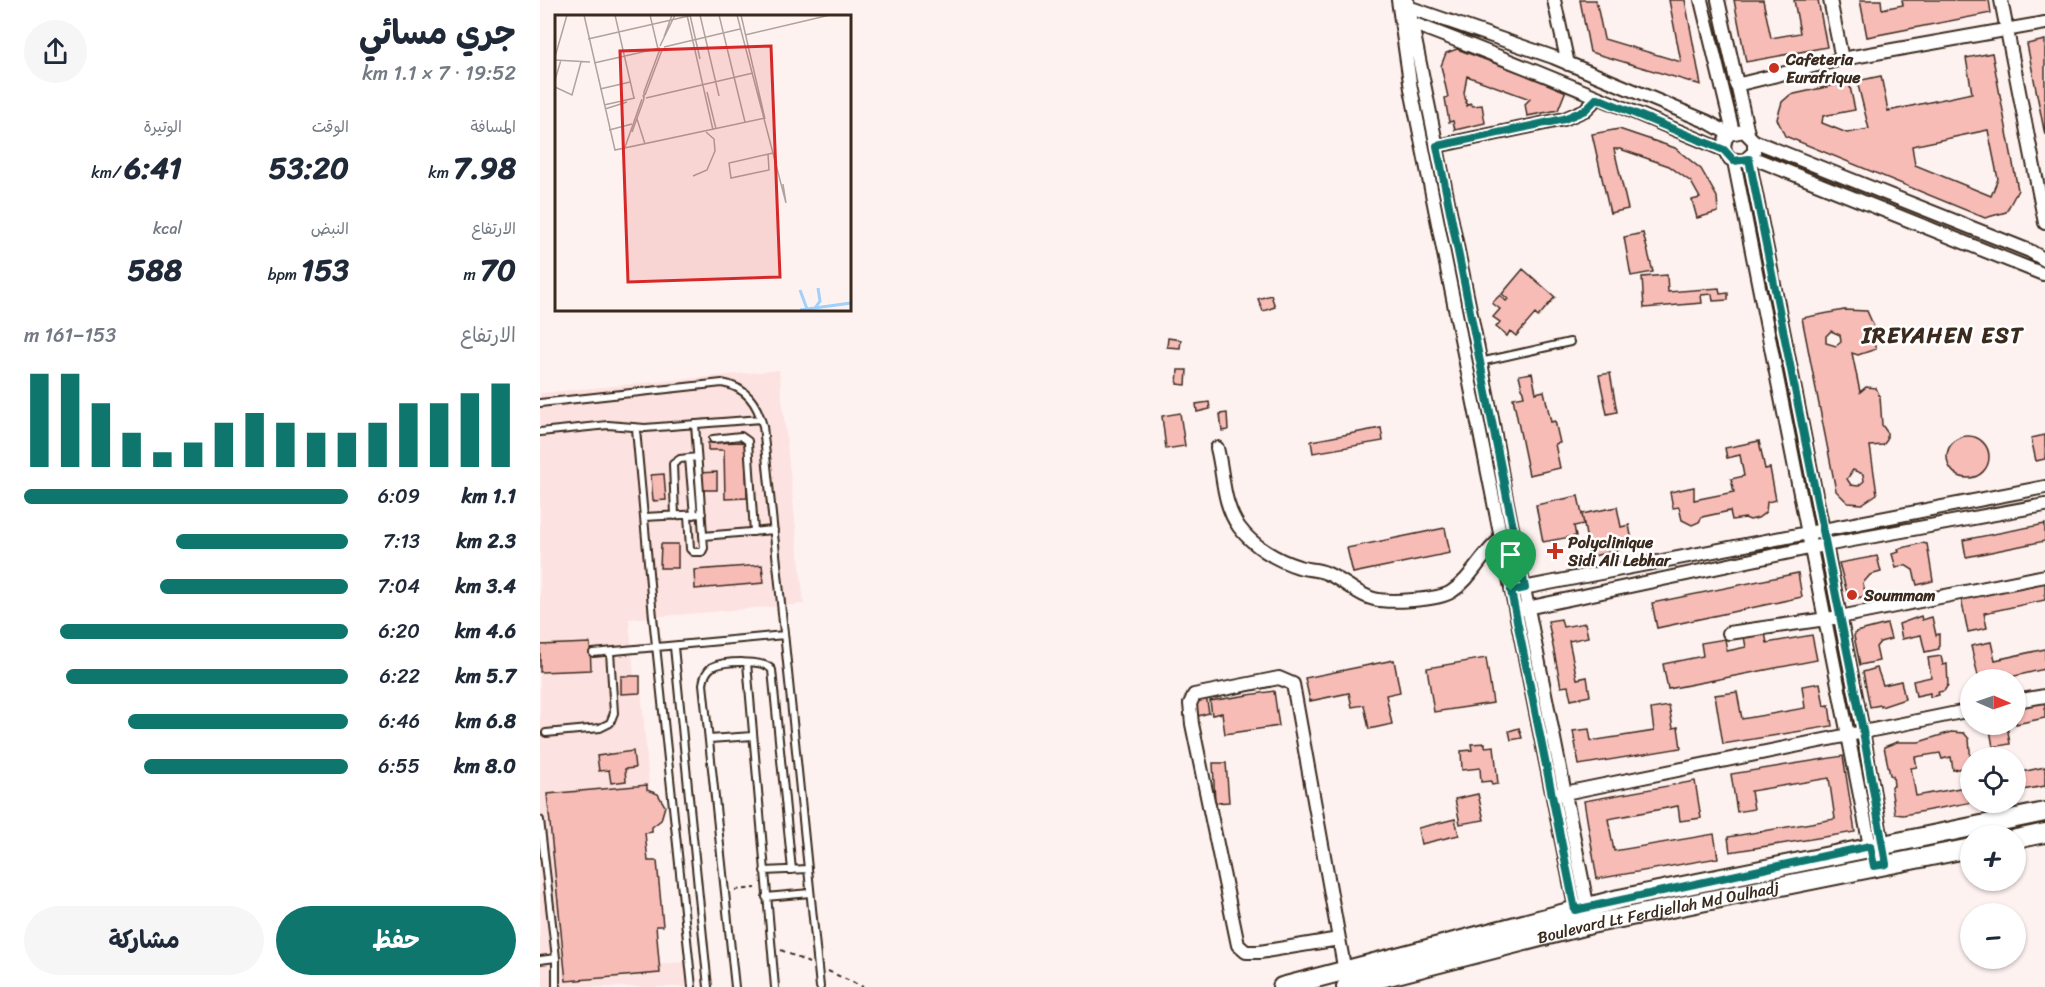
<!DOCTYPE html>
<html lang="ar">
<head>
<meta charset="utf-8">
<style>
  :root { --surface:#fff; --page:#f6f6f7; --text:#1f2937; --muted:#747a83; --accent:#0f766e }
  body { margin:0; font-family:Sriracha,"Playpen Sans Arabic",sans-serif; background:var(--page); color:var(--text); direction:rtl; height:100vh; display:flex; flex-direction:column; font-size:22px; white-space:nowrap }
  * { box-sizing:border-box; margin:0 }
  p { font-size:20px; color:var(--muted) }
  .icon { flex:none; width:33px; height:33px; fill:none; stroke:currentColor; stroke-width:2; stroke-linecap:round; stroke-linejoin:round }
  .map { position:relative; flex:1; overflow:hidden; direction:ltr }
  .sheet { display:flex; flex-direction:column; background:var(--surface); width:540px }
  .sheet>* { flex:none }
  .needle { width:39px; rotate:92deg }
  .buttons { position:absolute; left:1420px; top:669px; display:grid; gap:12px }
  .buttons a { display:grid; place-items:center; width:66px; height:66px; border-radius:50%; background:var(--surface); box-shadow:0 2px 4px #0004; font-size:30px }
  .pin { position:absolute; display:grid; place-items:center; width:51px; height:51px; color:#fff; margin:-62px -26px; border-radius:50% 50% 50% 0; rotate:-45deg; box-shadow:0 0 6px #0007 }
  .pin .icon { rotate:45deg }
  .round { display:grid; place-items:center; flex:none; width:63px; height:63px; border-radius:32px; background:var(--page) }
  .headline { display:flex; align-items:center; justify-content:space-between; height:102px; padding:0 24px }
  h1 { font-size:33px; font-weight:700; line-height:45px }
  .stats { display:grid; grid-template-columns:repeat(3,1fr); gap:9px; height:102px; padding:6px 24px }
  .stats div { display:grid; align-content:center }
  .stats b { font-size:30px; font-weight:700 }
  .stats small { font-size:16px; font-weight:400 }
  .stats p { font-size:16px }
  .chart { height:168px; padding:12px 24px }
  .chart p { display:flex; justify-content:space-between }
  .chart svg { width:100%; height:108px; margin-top:6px; stroke:var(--accent); stroke-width:6 }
  .cta { display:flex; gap:12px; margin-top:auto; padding:12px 24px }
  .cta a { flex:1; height:69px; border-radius:36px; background:var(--accent); color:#fff; font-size:24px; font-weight:700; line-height:69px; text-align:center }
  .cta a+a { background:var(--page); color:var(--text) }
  ul { padding:0 24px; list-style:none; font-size:20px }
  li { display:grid; grid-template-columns:96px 72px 1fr; align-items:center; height:45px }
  li i { height:15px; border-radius:8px; background:var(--accent) }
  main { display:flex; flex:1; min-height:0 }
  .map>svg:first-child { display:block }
  .built { fill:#fce2e0 }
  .building { fill:#f8bcb7; stroke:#3b2a1e; stroke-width:1.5; fill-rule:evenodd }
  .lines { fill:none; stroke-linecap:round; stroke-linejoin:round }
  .lane-casing { stroke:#3b2a1e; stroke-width:10 }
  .street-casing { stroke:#3b2a1e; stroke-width:16 }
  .secondary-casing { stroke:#3b2a1e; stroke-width:22 }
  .path { stroke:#3b2a1e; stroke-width:2; stroke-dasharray:4.5 4.5; stroke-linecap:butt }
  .lane { stroke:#fff; stroke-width:6 }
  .street { stroke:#fff; stroke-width:12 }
  .secondary { stroke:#fff; stroke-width:18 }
  .route-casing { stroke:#fff; stroke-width:12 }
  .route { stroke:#0f766e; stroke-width:8 }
  .poi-dot { fill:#c8321e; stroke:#fff; stroke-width:2 }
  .labels { text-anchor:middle; stroke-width:5; stroke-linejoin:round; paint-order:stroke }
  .poi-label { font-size:16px; font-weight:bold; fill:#3b2a1e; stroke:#fff; text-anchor:start }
  .street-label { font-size:16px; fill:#3b2a1e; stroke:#fff }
  .district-label { font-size:22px; font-weight:bold; letter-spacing:1.5px; fill:#3b2a1e; stroke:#fff }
  .inset-river { fill:none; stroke:#a0d0fc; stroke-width:3 }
  .inset-road { fill:none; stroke:#b0a29d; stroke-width:1.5 }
  .view { fill:#d62828; fill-opacity:0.15; stroke:#d62828; stroke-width:3 }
  .inset-edge { fill:none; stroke:#3b2a1e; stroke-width:3 }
</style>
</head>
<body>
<main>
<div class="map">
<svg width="1505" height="987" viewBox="0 0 1505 987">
  <rect width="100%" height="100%" fill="#fef2f1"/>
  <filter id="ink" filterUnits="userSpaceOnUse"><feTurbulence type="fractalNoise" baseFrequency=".0167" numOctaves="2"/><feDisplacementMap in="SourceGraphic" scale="12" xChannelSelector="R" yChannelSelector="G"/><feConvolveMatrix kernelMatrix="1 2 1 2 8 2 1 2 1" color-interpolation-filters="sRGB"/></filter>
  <g filter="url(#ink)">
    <path class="built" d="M239 370 264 604 89 619 94 675H100L109 785 107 790 118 794 125 806 121 820 112 827V832L105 833 108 861H117L123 926H116L119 964 146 962 149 987H0V393Z"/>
    <path class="building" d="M1040 0H1056L1064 39 1141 62 1129 0H1145L1161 85 1050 52Z
      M1194 0H1223L1231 38 1260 33 1254 0H1278L1287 47 1206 62Z
      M1320 0H1341L1342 9 1363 5 1362 0H1449L1451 13 1327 37Z
      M1505 40V135L1487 44Z
      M917 49 1026 90 1018 110 987 116 985 104 990 99 927 76 924 93 927 106 930 103 933 106 942 105 945 123 915 130 913 121 909 122 905 98 908 97 901 66 906 53Z
      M1452 53 1478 190 1466 212 1445 218 1245 136 1237 119 1242 102 1250 95 1309 82 1315 110 1283 116 1282 123 1307 133 1329 129 1317 81 1341 76 1348 111 1432 93 1426 58ZM1448 130 1458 179 1451 196 1375 165 1372 146Z
      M1079 129 1135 148 1161 169 1177 197 1178 212 1157 218 1152 200 1160 198 1151 182 1129 166 1080 149H1074L1088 209 1070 213 1052 134Z
      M1103 233 1113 272 1091 276 1084 237Z
      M983 269 1015 297 998 317 995 314 976 336 970 331 967 336 956 327 960 322 953 317 960 309 952 303 960 295 966 301 968 299 962 294Z
      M1127 275 1128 292 1179 288 1180 294 1188 293V300L1173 301 1172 294 1161 295 1162 303 1104 308 1102 277Z
      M731 295 735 307 723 311 718 299Z
      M1304 310 1327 311 1335 329 1334 344 1336 349 1318 355 1312 353 1320 392 1326 387 1336 388 1340 397 1342 425 1347 432V440L1343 445 1330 446 1337 494 1322 504 1308 503 1296 491 1262 318ZM1291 331 1300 335 1301 342 1296 346 1286 343V336ZM1313 470 1323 474 1324 481 1318 486 1311 485 1307 479Z
      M628 338 641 340 640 348 627 347Z
      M638 370H647L646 385 637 384Z
      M992 373 996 393 1004 391 1011 422 1015 421 1020 443 1015 444 1020 468 989 475 973 398 984 396 979 375Z
      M1070 373 1077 412 1067 414 1059 375Z
      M669 402 670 409 657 412 656 404Z
      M640 413 645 446 626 449 622 416Z
      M687 413 688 430 682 431 680 414Z
      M841 428 843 441 773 453 771 441Z
      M1505 435V459L1496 461 1491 438Z
      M1407 457a21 21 0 1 1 42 0a21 21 0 1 1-42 0Z
      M1219 441 1225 469 1230 468 1236 500 1227 502 1226 512 1218 518 1210 520 1205 518 1192 520 1190 511 1162 517 1159 522 1152 525 1142 520 1139 507 1133 508 1130 492 1154 487V500L1194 492 1191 479 1204 476 1200 455 1187 458 1185 448Z
      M205 442 207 498 185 499 184 450H168V443Z
      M177 472V490H164V495H158L157 473Z
      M124 474 126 500 113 501 111 475Z
      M1038 496 1044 524 1034 526 1036 536 1003 542 996 505Z
      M1077 507 1081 527 1089 525 1093 546 1050 557 1042 514Z
      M1505 524V541L1426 557 1423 540Z
      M905 528 910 553 813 573 807 548Z
      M1382 543 1387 544 1393 581 1377 585 1373 570 1365 565 1356 568 1352 554 1359 552 1358 549Z
      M121 544H138V568H120Z
      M1337 556 1341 572 1330 575 1323 583 1326 596 1309 600 1299 563Z
      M222 565 224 583 155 589 154 570Z
      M1258 573 1262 597 1117 628 1112 603Z
      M1505 580V600L1444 613 1447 628 1428 632 1421 598Z
      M1381 616 1382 620 1392 617 1396 635 1399 634V649L1385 652 1381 635 1362 639 1359 624Z
      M1021 619 1023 627 1045 623 1048 637 1029 641 1037 679 1047 677 1050 696 1031 700 1028 686 1021 687 1008 621Z
      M1347 624 1351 639 1340 642 1336 647 1339 661 1320 665 1314 636 1316 632Z
      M1224 628 1227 643 1272 635 1277 660 1128 689 1123 664 1163 656 1161 643 1185 639 1187 651 1206 647 1203 632Z
      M1451 642 1455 660 1505 649V669L1457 680H1439L1431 646Z
      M50 643 51 670 0 672V645Z
      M1401 656 1403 665 1407 664 1408 685 1404 691 1398 692 1399 695 1390 697V693L1376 696 1373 681 1391 677 1388 658Z
      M946 658 953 703 894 712 887 668Z
      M854 660 860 692 846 695 852 724 829 729 824 705 812 707 809 693 770 701 765 678Z
      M1337 668 1343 685 1361 681 1365 699 1341 707V705L1330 707 1323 672Z
      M81 676H100V693L81 694Z
      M1280 683 1284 706 1289 705 1292 726 1183 744 1175 695 1197 692 1202 719 1265 708 1262 686Z
      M734 691 739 726 685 734 682 713 672 715 670 701Z
      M666 696 669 713 658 716 654 698Z
      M1505 701V718L1476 724V706Z
      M1129 706 1133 728 1138 727 1141 748 1039 765 1033 731 1049 729 1051 741 1114 731 1111 709Z
      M1449 724H1472L1467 725 1470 744 1453 747Z
      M979 728 982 738 971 740 969 731Z
      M1411 732 1424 733 1429 739 1431 763 1427 764 1428 767 1413 770 1411 757 1402 759 1400 753 1375 757 1377 767 1371 768 1376 796 1431 786 1433 802 1363 815 1355 814 1351 787 1354 786 1353 776 1350 775 1344 747 1357 742H1379Z
      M945 743V747L954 746 958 784 952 785 951 781 941 782 940 768 922 770 921 751 932 750 931 744Z
      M93 751 95 768 85 769 86 781 71 783 69 770 59 771 57 756Z
      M1303 756 1315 832 1190 852 1188 837 1295 819 1289 778 1211 791 1214 809 1197 812 1191 774Z
      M673 763H686L689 802 675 803Z
      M1505 767V786L1476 791V769L1477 773Z
      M1155 781 1161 818 1140 821 1138 806 1068 819 1074 851 1174 834 1178 858 1057 879 1044 801Z
      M107 785V790L118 794 125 806 121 820 112 827V832L105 833 108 861H117L123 926H116L120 973 26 981 7 794Z
      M938 794 944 820 920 824 915 799Z
      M915 819 919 835 881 844 878 828Z"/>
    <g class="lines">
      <g class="lane-casing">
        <path id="lane" d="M940 362 1030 342
          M0 403 182 383C206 387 217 403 223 426L280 987
          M96 429 113 617 152 987
          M0 432 68 425 105 428 221 419
          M173 439 201 436 208 441 214 532
          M149 458 154 515
          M148 515 150 549 153 552H162L164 548 155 424
          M135 516 133 464 140 459 157 457
          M104 517 162 514
          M163 536 234 530
          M134 647 168 987
          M53 653 244 635
          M207 663 235 987
          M6 733 60 728 70 723 74 713 70 652
          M169 739 213 736
          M0 820 16 958V987
          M224 871 268 869
          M226 897 270 893
          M0 960 16 958
          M195 987 163 684C164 677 166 671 172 667 184 661 224 659 232 670L252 870"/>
      </g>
      <g class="street-casing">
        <path id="street" d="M858 0 871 89 1037 917
          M867 0 952 418 965 493 1049 914
          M1014 0 1028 64
          M1161 0 1193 132
          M1178 0 1208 133
          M1290 0 1302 59
          M1461 0 1505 223
          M865 6 1013 57 1168 122 1189 134
          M866 21C974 61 1079 106 1184 150
          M1196 85 1302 59 1505 23
          M1214 141V152L1204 161 1190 159C1183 151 1182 142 1189 134L1204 131 1214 141 1490 251 1505 260
          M897 146 1024 119 1045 110 1057 98
          M1211 157 1503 274
          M1209 159 1323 731 1346 864
          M1194 161 1334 866
          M677 448C684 475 682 503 699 527 713 546 736 560 759 567 768 570 777 569 786 573 802 579 817 595 834 599 849 603 898 600 911 592 932 579 941 554 961 539
          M978 589 1505 487
          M982 609 1269 548 1505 505
          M1189 633 1300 617 1505 576
          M1476 701 1505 696
          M1020 794 1431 710
          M799 939 720 952H706L698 945 652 724 650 704 654 695 739 678 753 684 805 972"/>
      </g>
      <g class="secondary-casing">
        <g id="secondary">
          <path d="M1476 839 1505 833"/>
          <path d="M742 987 1079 899 1505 812"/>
          <path id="s1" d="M806 987 1051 924 1431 848"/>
        </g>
      </g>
      <path class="path" d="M195 890 216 888
        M241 950 269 963
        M288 971 323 987"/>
      <use href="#lane" class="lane"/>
      <use href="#street" class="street"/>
      <use href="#secondary" class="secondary"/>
    </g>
  </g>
  <g class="lines" filter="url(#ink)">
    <g class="route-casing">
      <path id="route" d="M1057 98 1184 150 1194 161 1209 159 1323 731 1346 864 1334 866 1330 846 1035 910 971 591 985 588 897 146 1024 119 1045 110Z"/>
    </g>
    <use href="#route" class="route"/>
  </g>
  <g class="poi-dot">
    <circle cx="1234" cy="68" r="6"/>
    <path d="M1012 542h6v6h6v6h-6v6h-6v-6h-6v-6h6z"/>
    <circle cx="1312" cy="595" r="6"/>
  </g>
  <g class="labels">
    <g class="poi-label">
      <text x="1246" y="65">Cafeteria<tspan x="1246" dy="18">Eurafrique</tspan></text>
      <text x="1028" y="548">Polyclinique<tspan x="1028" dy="18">Sidi Ali Lebhar</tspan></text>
      <text x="1324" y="601">Soummam</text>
    </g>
    <g class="street-label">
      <text dy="6" stroke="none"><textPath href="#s1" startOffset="321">Boulevard Lt Ferdjellah Md Oulhadj</textPath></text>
    </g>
    <g class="district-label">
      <text x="1403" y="343">IREYAHEN EST</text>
    </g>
  </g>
  <g transform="translate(15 15)">
    <rect width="296" height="296" fill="#fef2f1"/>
    <path class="inset-river" d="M245 275 252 294M260 293 265 286 263 273M245 295 296 288"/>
    <path class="inset-road" d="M29 0 60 135 210 103M60 0 79 83M95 0 103 34M132 0 158 115M135 0 145 44M145 0 164 81M164 0 190 107M182 0 231 188M186 0 210 104M190 20 275 0M109 22 117 0M33 24 138 0M105 31 120 0M109 32 185 14M0 42 12 0M0 45 35 47M39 48 105 33M0 65 6 45M0 72 17 80 26 47M45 74 75 67M152 77 161 114M88 80 89 84V77L105 34M90 80 107 35M91 83 198 58M49 90 80 83M50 94 72 87M82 104 90 129M54 115 77 109M77 117 89 84M69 135 87 84M213 139 214 155 176 163 174 148 218 138M138 161 152 155 160 136 159 124 151 117M228 169 231 188"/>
    <path class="view" d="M216 31 225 262 73 267 65 36Z"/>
    <rect width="296" height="296" class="inset-edge"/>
  </g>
</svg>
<div class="buttons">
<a><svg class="needle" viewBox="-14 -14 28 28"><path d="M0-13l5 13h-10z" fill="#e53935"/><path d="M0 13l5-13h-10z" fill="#747a83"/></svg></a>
<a><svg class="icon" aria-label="locate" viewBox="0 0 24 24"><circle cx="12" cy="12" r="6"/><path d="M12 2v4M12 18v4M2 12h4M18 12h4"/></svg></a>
<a>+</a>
<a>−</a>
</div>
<div class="pin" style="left:971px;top:591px;background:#1e9e55"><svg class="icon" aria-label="arrive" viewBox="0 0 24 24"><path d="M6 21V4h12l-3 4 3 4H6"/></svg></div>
</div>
<section class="sheet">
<div class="headline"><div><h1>جري مسائي</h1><p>19:52 · 7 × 1.1 km</p></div><a class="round"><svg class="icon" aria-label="share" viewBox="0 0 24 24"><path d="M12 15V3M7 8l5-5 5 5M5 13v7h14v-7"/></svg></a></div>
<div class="stats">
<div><p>المسافة</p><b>7.98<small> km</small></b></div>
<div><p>الوقت</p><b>53:20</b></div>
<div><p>الوتيرة</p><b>6:41<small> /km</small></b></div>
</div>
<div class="stats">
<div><p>الارتفاع</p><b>70<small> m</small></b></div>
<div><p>النبض</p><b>153<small> bpm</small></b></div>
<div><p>kcal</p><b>588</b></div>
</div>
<div class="chart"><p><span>الارتفاع</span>153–161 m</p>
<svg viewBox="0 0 160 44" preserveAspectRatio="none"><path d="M5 44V6M15 44V6M25 44V18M35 44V30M45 44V38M55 44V34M65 44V26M75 44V22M85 44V26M95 44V30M105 44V30M115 44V26M125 44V18M135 44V18M145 44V14M155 44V10"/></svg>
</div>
<ul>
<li><b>1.1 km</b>6:09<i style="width:100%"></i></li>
<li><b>2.3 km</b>7:13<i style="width:53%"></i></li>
<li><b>3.4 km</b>7:04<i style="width:58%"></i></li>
<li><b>4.6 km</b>6:20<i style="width:89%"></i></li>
<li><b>5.7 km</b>6:22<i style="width:87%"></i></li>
<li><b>6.8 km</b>6:46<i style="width:68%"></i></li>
<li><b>8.0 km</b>6:55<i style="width:63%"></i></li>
</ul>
<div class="cta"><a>حفظ</a><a>مشاركة</a></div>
</section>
</main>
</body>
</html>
